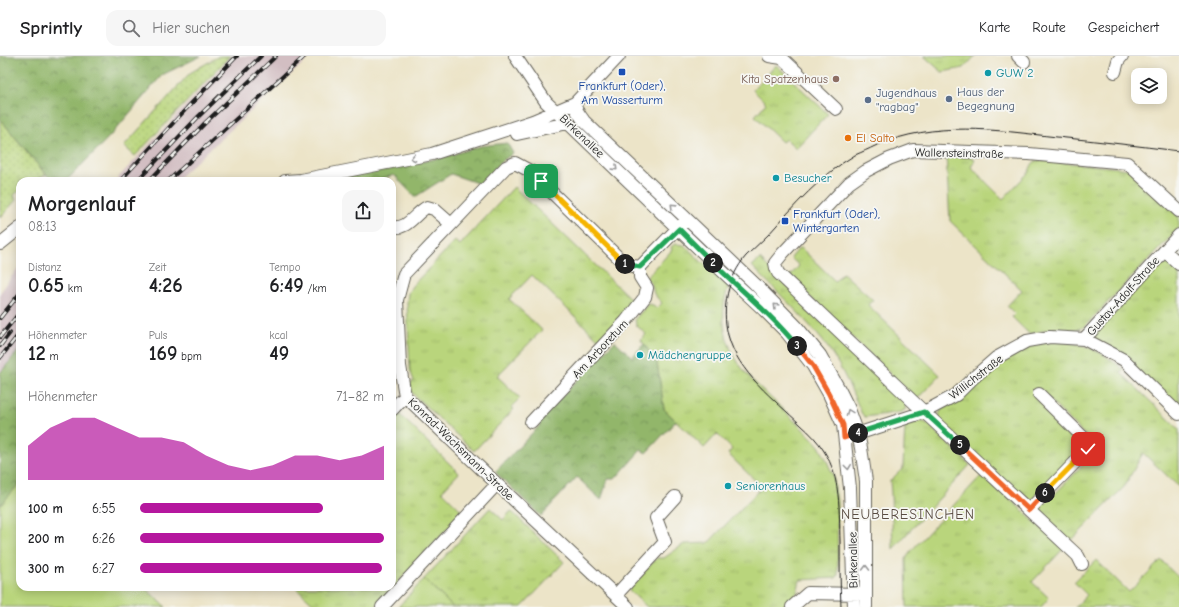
<!DOCTYPE html>
<html lang="de">
<head>
<meta charset="utf-8">
<style>
  :root { --surface:#fff; --page:#f6f6f6; --text:#202124; --muted:#757577; --line:#e0e0e0; --accent:#b5179e }
  body { margin:0; font-family:"Comic Neue",sans-serif; background:var(--page); color:var(--text); height:100vh; display:flex; flex-direction:column; font-size:15px; white-space:nowrap }
  * { box-sizing:border-box; margin:0 }
  p { font-size:13px; color:var(--muted) }
  .icon { flex:none; width:22px; height:22px; fill:none; stroke:currentColor; stroke-width:2; stroke-linecap:round; stroke-linejoin:round }
  .map { position:relative; flex:1; overflow:hidden }
  .drawer { position:absolute; left:16px; top:121px; width:380px; height:414px; display:flex; flex-direction:column; background:var(--surface); border-radius:12px; box-shadow:0 2px 10px #0003 }
  .drawer>* { flex:none }
  .fabs { position:absolute; left:1131px; top:12px; display:grid; gap:8px }
  .fabs a { display:grid; place-items:center; width:36px; height:36px; border-radius:8px; background:var(--surface); box-shadow:0 2px 10px #0003; font-size:20px }
  .pin { position:absolute; display:grid; place-items:center; width:34px; height:34px; color:#fff; margin:-17px; border-radius:8px; box-shadow:0 2px 6px #0006 }
  .km { position:absolute; width:20px; height:20px; margin:-10px; border-radius:50%; background:#222; color:#fff; font-size:11px; line-height:20px; text-align:center }
  .round { display:grid; place-items:center; flex:none; width:42px; height:42px; border-radius:12px; background:var(--page) }
  .summary { display:flex; align-items:center; justify-content:space-between; height:68px; padding:0 12px }
  h1 { font-size:22px; font-weight:700; line-height:30px }
  .metrics { display:grid; grid-template-columns:repeat(3,1fr); gap:6px; height:68px; padding:4px 12px }
  .metrics div { display:grid; align-content:center }
  .metrics b { font-size:20px; font-weight:700 }
  .metrics small { font-size:11px; font-weight:400 }
  .metrics p { font-size:11px }
  .chart { height:112px; padding:8px 12px }
  .chart p { display:flex; justify-content:space-between }
  .chart svg { width:100%; height:72px; margin-top:4px; fill:var(--accent); opacity:.7 }
  ul { padding:0 12px; list-style:none; font-size:13px }
  li { display:grid; grid-template-columns:64px 48px 1fr; align-items:center; height:30px }
  li i { height:10px; border-radius:5px; background:var(--accent) }
  header { display:flex; align-items:center; gap:24px; box-sizing:border-box; height:56px; padding:0 20px; background:var(--surface); border-bottom:1px solid var(--line) }
  header strong { font-size:19px }
  nav { display:flex; gap:22px; margin-inline-start:auto; font-size:14px }
  .search { width:280px; height:36px; background:var(--page); display:flex; align-items:center; gap:10px; box-sizing:border-box; padding:0 14px; border-radius:12px; color:var(--muted); font-size:15px }
  .map>svg:first-child { display:block }
  .railway { fill:#d2bec2 }
  .grass { fill:url(#grass-tufts); stroke:#6a784c }
  .forest { fill:url(#forest-crowns); stroke:#576944 }
  .park { fill:#b9d57b; stroke:#6a784c }
  .garden { fill:url(#garden-dots); stroke:#6a784c }
  .lines { fill:none; stroke-linecap:round; stroke-linejoin:round }
  .minor-casing { stroke:#656258; stroke-width:14 }
  .minor { stroke:#fff; stroke-width:12 }
  .tram { stroke:#1c1c1c; stroke-width:1 }
  .rail-casing { stroke:#1c1c1c; stroke-width:4 }
  .rail { stroke:#f6f6f2; stroke-width:2.5; stroke-dasharray:8; stroke-linecap:butt }
  .oneway { stroke:#999 }
  .split-1-casing { stroke:#fff; stroke-width:8 }
  .split-2-casing { stroke:#fff; stroke-width:8 }
  .split-3-casing { stroke:#fff; stroke-width:8 }
  .split-4-casing { stroke:#fff; stroke-width:8 }
  .split-5-casing { stroke:#fff; stroke-width:8 }
  .split-6-casing { stroke:#fff; stroke-width:8 }
  .split-7-casing { stroke:#fff; stroke-width:8 }
  .split-1 { stroke:#f5b400; stroke-width:5 }
  .split-2 { stroke:#22a559; stroke-width:5 }
  .split-3 { stroke:#22a559; stroke-width:5 }
  .split-4 { stroke:#f0652b; stroke-width:5 }
  .split-5 { stroke:#22a559; stroke-width:5 }
  .split-6 { stroke:#f0652b; stroke-width:5 }
  .split-7 { stroke:#f5b400; stroke-width:5 }
  .transit-dot { fill:#1a4fb4; stroke:#f6f6f2; stroke-width:1.5 }
  .culture-dot { fill:#0f9aa8; stroke:#f6f6f2; stroke-width:1.5 }
  .education-dot { fill:#8d6e63; stroke:#f6f6f2; stroke-width:1.5 }
  .service-dot { fill:#5c6f8a; stroke:#f6f6f2; stroke-width:1.5 }
  .food-dot { fill:#e8710a; stroke:#f6f6f2; stroke-width:1.5 }
  .labels { text-anchor:middle; stroke-width:3.5; stroke-linejoin:round; paint-order:stroke }
  .culture-label { font-size:12px; fill:#0d838f; stroke:#f6f6f2; text-anchor:start }
  .education-label { font-size:12px; fill:#785e54; stroke:#f6f6f2; text-anchor:end }
  .transit-label { font-size:12px; fill:#164399; stroke:#f6f6f2 }
  .service-label { font-size:12px; fill:#4e5e75; stroke:#f6f6f2; text-anchor:start }
  .street-label { font-size:12px; fill:#1c1c1c; stroke:#f6f6f2 }
  .food-label { font-size:12px; fill:#c56008; stroke:#f6f6f2; text-anchor:start }
  .quarter-label { font-size:14px; letter-spacing:1px; fill:#594c42; stroke:#f6f6f2 }
</style>
</head>
<body>
<header>
<strong>Sprintly</strong>
<div class="search"><svg class="icon" aria-label="search" viewBox="0 0 24 24"><circle cx="10" cy="10" r="6"/><path d="M15 15l6 6"/></svg>Hier suchen</div>
<nav><a>Karte</a><a>Route</a><a>Gespeichert</a></nav>
</header>
<div class="map">
<svg width="1179" height="551" viewBox="0 0 1179 551">
  <defs>
    <pattern id="grass-tufts" width="24" height="20" patternUnits="userSpaceOnUse"><rect width="24" height="20" fill="#b9d57b"/><path d="M3 7l-1-3M5 7V3M7 7l1-3M15 17l-1-3M17 17v-4M19 17l1-3" fill="none" stroke="#9eb66a"/></pattern>
    <pattern id="forest-crowns" width="20" height="18" patternUnits="userSpaceOnUse"><rect width="20" height="18" fill="#92b66b"/><path d="M2 6a3 3 0 1 1 6 0M12 15a3 3 0 1 1 6 0" fill="none" stroke="#769357"/></pattern>
    <pattern id="garden-dots" width="8" height="8" patternUnits="userSpaceOnUse"><rect width="8" height="8" fill="#b9d57b"/><path d="M2 2h.1M6 6h.1" fill="none" stroke="#9eb66a" stroke-width="1.8" stroke-linecap="round"/></pattern>
  </defs>
  <rect width="100%" height="100%" fill="#f6f6f2"/>
  <filter id="ink" filterUnits="userSpaceOnUse"><feTurbulence type="fractalNoise" baseFrequency=".025" numOctaves="2"/><feDisplacementMap in="SourceGraphic" scale="8" xChannelSelector="R" yChannelSelector="G"/><feConvolveMatrix kernelMatrix="1 2 1 2 8 2 1 2 1" color-interpolation-filters="sRGB"/></filter>
  <filter id="wash" filterUnits="userSpaceOnUse"><feTurbulence type="fractalNoise" baseFrequency=".012" numOctaves="4" result="noise"/><feDisplacementMap in="SourceGraphic" scale="16" xChannelSelector="R" yChannelSelector="G"/><feGaussianBlur stdDeviation="0.9" result="paint"/><feColorMatrix in="noise" values="0 0 0 0 0 0 0 0 0 0 0 0 0 0 0 0 0 1.4 0 .05"/><feComposite in="paint" operator="in"/></filter>
  <g filter="url(#wash)">
    <rect width="100%" height="100%" fill="#ece4c8"/>
    <path class="railway" d="M232 0H311L175 125H115Z
      M20 209V293L0 317V237Z"/>
    <path class="grass" d="M924 0H975L964 12 942 16Z
      M776 9 828 58 796 92 786 83 782 86 755 60 766 47 753 34Z
      M946 99 973 102 975 104 971 111 1003 143 1029 116C1031 111 1032 106 1038 104L1129 113 1179 161V172L1084 271 1075 274 1055 272 1029 278 1012 261 1015 258 1007 250 1022 234 950 165Z
      M514 131 636 248 602 287 532 219 509 243 542 274 497 320 520 342 511 351 514 353 474 395 415 340 406 329 414 325 410 314 407 246 408 237 412 230 455 185 460 189Z
      M675 188 684 189 728 231C718 263 725 292 746 317 753 326 762 333 770 341 784 355 798 368 812 382L819 390 826 403 833 419 835 431 837 445 838 519 836 522 800 524 797 537 783 551H647L628 533 657 502H664L684 488 708 487 762 431 728 398 732 393 717 378 704 392 664 353 657 307 641 284 646 278 636 269 635 263 648 248 653 249 657 252 662 247 654 238 652 229 646 222 672 194 671 191Z
      M800 191 835 225 843 217 873 244 868 249 940 319 917 343 789 221 799 210 791 202Z
      M760 203 906 347 905 354 901 356 865 361 862 358C852 336 843 313 829 293 807 263 778 237 752 210Z
      M1161 207H1170L1179 216V351L1096 284 1095 282 1098 275Z
      M1051 285C1082 286 1101 294 1124 314L1121 317 1179 373V431L1143 397 1124 431 1073 483H1069L1038 457 1037 453 1043 444 1046 447 1086 406 1082 402 1095 389 1039 334 1082 387 1080 398 1031 445 1024 444 939 364V359L941 354 963 342 984 321 1005 303 1028 291Z
      M397 356 459 417 442 435 463 456 375 551H317L295 531H392V361Z
      M919 365 927 367 970 409 893 493 891 437 890 425 903 412 905 369Z
      M983 420H986L1063 493 1032 526 1049 542 1041 551H907L906 503 911 495 980 421Z
      M490 452 503 464 511 455 564 506 522 551H453L424 523Z
      M1096 504 1129 536 1161 504 1178 521 1179 520V551H1075L1087 539 1074 526Z"/>
    <path class="forest" d="M0 0H201L162 19 111 79 66 125H52L0 63Z
      M507 87 513 97 501 106 480 128 451 118 415 141 394 119 375 125H320L391 113 447 100 481 90Z
      M615 285 632 301 644 288 657 307 664 353 676 365 646 397 641 394 615 423H608L601 444 577 421 541 460 495 416 540 369 538 365Z
      M20 293V427L0 450V317Z"/>
    <path class="park" d="M20 427V531H144L166 551H0V450Z
      M424 523 453 551H398Z"/>
    <path class="garden" d="M219 0H230L135 100 124 90 190 17Z
      M0 63 46 119 33 125H20V134L14 139 16 144 0 162Z"/>
  </g>
  <g filter="url(#ink)">
    <g class="lines">
      <g class="minor-casing">
        <path id="minor" d="M515 0 546 46 720 213 764 254 787 277 813 310 829 338 843 369 850 432 854 551
          M769 0 782 2 836 53
          M1018 0 1024 6
          M1115 16 1118 5 1122 0
          M575 47C574 53 581 60 584 65L755 228 797 271 820 299 840 335 849 353 858 378 861 392 866 425V551
          M517 78 568 67
          M285 125 301 124 432 98 533 65 575 47 619 0
          M392 171C408 174 415 157 427 151L434 153 451 168
          M0 188 20 172
          M1165 195 1179 208
          M1084 283 1179 179
          M392 354 405 340
          M531 366 626 265 645 241 647 232 640 221V211
          M851 380 924 356 956 339 972 323 996 302 1027 285 1050 281 1084 283 1124 304 1179 358
          M1029 454 1088 393 1087 385 1039 338
          M1082 508 1078 500 924 356 778 217 776 212 775 207 783 197 849 127 866 115 889 103 913 94 1029 98 1127 107 1179 155
          M616 539 665 486 656 462 675 441
          M382 551 497 428
          M628 551 497 428 405 340 400 310 397 244 404 218 506 111 515 107 530 115 626 209 640 211 687 163
          M792 551 808 537 861 538"/>
      </g>
      <use href="#minor" class="minor"/>
      <path class="tram" d="M841 551C840 529 840 507 840 485 839 455 841 422 824 395 818 385 810 377 801 369 774 343 738 317 728 279 721 252 728 221 746 200 753 193 761 186 768 179 794 150 821 119 855 99 862 96 869 93 875 90 936 64 994 74 1057 81 1098 85 1138 90 1179 95"/>
      <g class="rail-casing">
        <path id="rail" d="M120 125 187 52 237 0
          M137 125 199 60 261 0
          M149 125 205 67 276 0
          M168 125 305 0
          M0 262 20 237
          M0 281 20 256
          M0 290 10 277
          M0 302 20 277"/>
      </g>
      <use href="#rail" class="rail"/>
    </g>
    <defs><path id="oneway-chevron" d="M-2-3.5L2.5 0L-2 3.5" fill="none" stroke-width="1.6" stroke-linecap="round" stroke-linejoin="round"/></defs>
    <g class="oneway">
      <use href="#oneway-chevron" transform="translate(413 102) rotate(168)"/>
      <use href="#oneway-chevron" transform="translate(615 112) rotate(44)"/>
      <use href="#oneway-chevron" transform="translate(673 150) rotate(-136)"/>
      <use href="#oneway-chevron" transform="translate(776 250) rotate(-135)"/>
      <use href="#oneway-chevron" transform="translate(849 356) rotate(-111)"/>
      <use href="#oneway-chevron" transform="translate(848 411) rotate(83)"/>
      <use href="#oneway-chevron" transform="translate(866 512) rotate(-90)"/>
    </g>
  </g>
  <g class="lines" filter="url(#ink)">
    <g class="split-1-casing">
      <path id="split-1" d="M541 125 625 208"/>
    </g>
    <g class="split-2-casing">
      <path id="split-2" d="M625 208 640 211 679 173 713 207"/>
    </g>
    <g class="split-3-casing">
      <path id="split-3" d="M713 207C741 234 772 259 797 290"/>
    </g>
    <g class="split-4-casing">
      <path id="split-4" d="M797 290 813 310 829 338 843 369 844 382 858 377"/>
    </g>
    <g class="split-5-casing">
      <path id="split-5" d="M858 377 924 356 960 389"/>
    </g>
    <g class="split-6-casing">
      <path id="split-6" d="M960 389 1029 454 1045 437"/>
    </g>
    <g class="split-7-casing">
      <path id="split-7" d="M1045 437 1088 393"/>
    </g>
    <use href="#split-1" class="split-1"/>
    <use href="#split-2" class="split-2"/>
    <use href="#split-3" class="split-3"/>
    <use href="#split-4" class="split-4"/>
    <use href="#split-5" class="split-5"/>
    <use href="#split-6" class="split-6"/>
    <use href="#split-7" class="split-7"/>
  </g>
  <g class="transit-dot">
    <rect x="618" y="12" width="8" height="8" rx="2"/>
    <rect x="781" y="161" width="8" height="8" rx="2"/>
  </g>
  <g class="culture-dot">
    <circle cx="988" cy="17" r="4"/>
    <circle cx="776" cy="122" r="4"/>
    <circle cx="640" cy="299" r="4"/>
    <circle cx="728" cy="430" r="4"/>
  </g>
  <circle class="education-dot" cx="836" cy="23" r="4"/>
  <g class="service-dot">
    <circle cx="949" cy="43" r="4"/>
    <circle cx="868" cy="44" r="4"/>
  </g>
  <circle class="food-dot" cx="848" cy="82" r="4"/>
  <g class="labels">
    <g class="culture-label">
      <text x="996" y="21">GUW 2</text>
      <text x="784" y="126">Besucher</text>
      <text x="648" y="303">Mädchengruppe</text>
      <text x="736" y="434">Seniorenhaus</text>
    </g>
    <g class="education-label">
      <text x="828" y="27">Kita Spatzenhaus</text>
    </g>
    <g class="transit-label">
      <text x="622" y="34">Frankfurt (Oder),<tspan x="622" dy="14">Am Wasserturm</tspan></text>
      <text x="793" y="162" text-anchor="start">Frankfurt (Oder),<tspan x="793" dy="14">Wintergarten</tspan></text>
    </g>
    <g class="service-label">
      <text x="957" y="40">Haus der<tspan x="957" dy="14">Begegnung</tspan></text>
      <text x="876" y="41">Jugendhaus<tspan x="876" dy="14">"ragbag"</tspan></text>
    </g>
    <g class="street-label">
      <text transform="translate(582 80) rotate(44)" y="4">Birkenallee</text>
      <text transform="translate(959 97) rotate(1)" y="4">Wallensteinstraße</text>
      <text transform="translate(1123 240) rotate(-48)" y="4">Gustav-Adolf-Straße</text>
      <text transform="translate(600 293) rotate(-47)" y="4">Am Arboretum</text>
      <text transform="translate(976 321) rotate(-38)" y="4">Willichstraße</text>
      <text transform="translate(461 393) rotate(44)" y="4">Konrad-Wachsmann-Straße</text>
      <text transform="translate(853 504) rotate(-91)" y="4">Birkenallee</text>
    </g>
    <g class="food-label">
      <text x="856" y="86">El Salto</text>
    </g>
    <g class="quarter-label">
      <text x="908" y="463">NEUBERESINCHEN</text>
    </g>
  </g>
</svg>
<div class="fabs">
<a><svg class="icon" aria-label="layers" viewBox="0 0 24 24"><path d="M12 4l9 5-9 5-9-5zM3 14l9 5 9-5"/></svg></a>
</div>
<div class="pin" style="left:541px;top:125px;background:#1e9e55"><svg class="icon" aria-label="arrive" viewBox="0 0 24 24"><path d="M6 21V4h12l-3 4 3 4H6"/></svg></div>
<div class="pin" style="left:1088px;top:393px;background:#d93025"><svg class="icon" aria-label="check" viewBox="0 0 24 24"><path d="M5 12l5 5 9-10"/></svg></div>
<b class="km" style="left:625px;top:208px">1</b>
<b class="km" style="left:713px;top:207px">2</b>
<b class="km" style="left:797px;top:290px">3</b>
<b class="km" style="left:858px;top:377px">4</b>
<b class="km" style="left:960px;top:389px">5</b>
<b class="km" style="left:1045px;top:437px">6</b>
<section class="drawer">
<div class="summary"><div><h1>Morgenlauf</h1><p>08:13</p></div><a class="round"><svg class="icon" aria-label="share" viewBox="0 0 24 24"><path d="M12 15V3M7 8l5-5 5 5M5 13v7h14v-7"/></svg></a></div>
<div class="metrics">
<div><p>Distanz</p><b>0.65<small> km</small></b></div>
<div><p>Zeit</p><b>4:26</b></div>
<div><p>Tempo</p><b>6:49<small> /km</small></b></div>
</div>
<div class="metrics">
<div><p>Höhenmeter</p><b>12<small> m</small></b></div>
<div><p>Puls</p><b>169<small> bpm</small></b></div>
<div><p>kcal</p><b>49</b></div>
</div>
<div class="chart"><p><span>Höhenmeter</span>71–82 m</p>
<svg viewBox="0 0 160 44" preserveAspectRatio="none"><path d="M0 44V23L10 12L20 6L30 6L40 12L50 18L60 18L70 21L80 29L90 35L100 38L110 35L120 29L130 29L140 32L150 29L160 23V44z"/></svg>
</div>
<ul>
<li><b>100 m</b>6:55<i style="width:75%"></i></li>
<li><b>200 m</b>6:26<i style="width:100%"></i></li>
<li><b>300 m</b>6:27<i style="width:99%"></i></li>
</ul>
</section>
</div>
</body>
</html>
